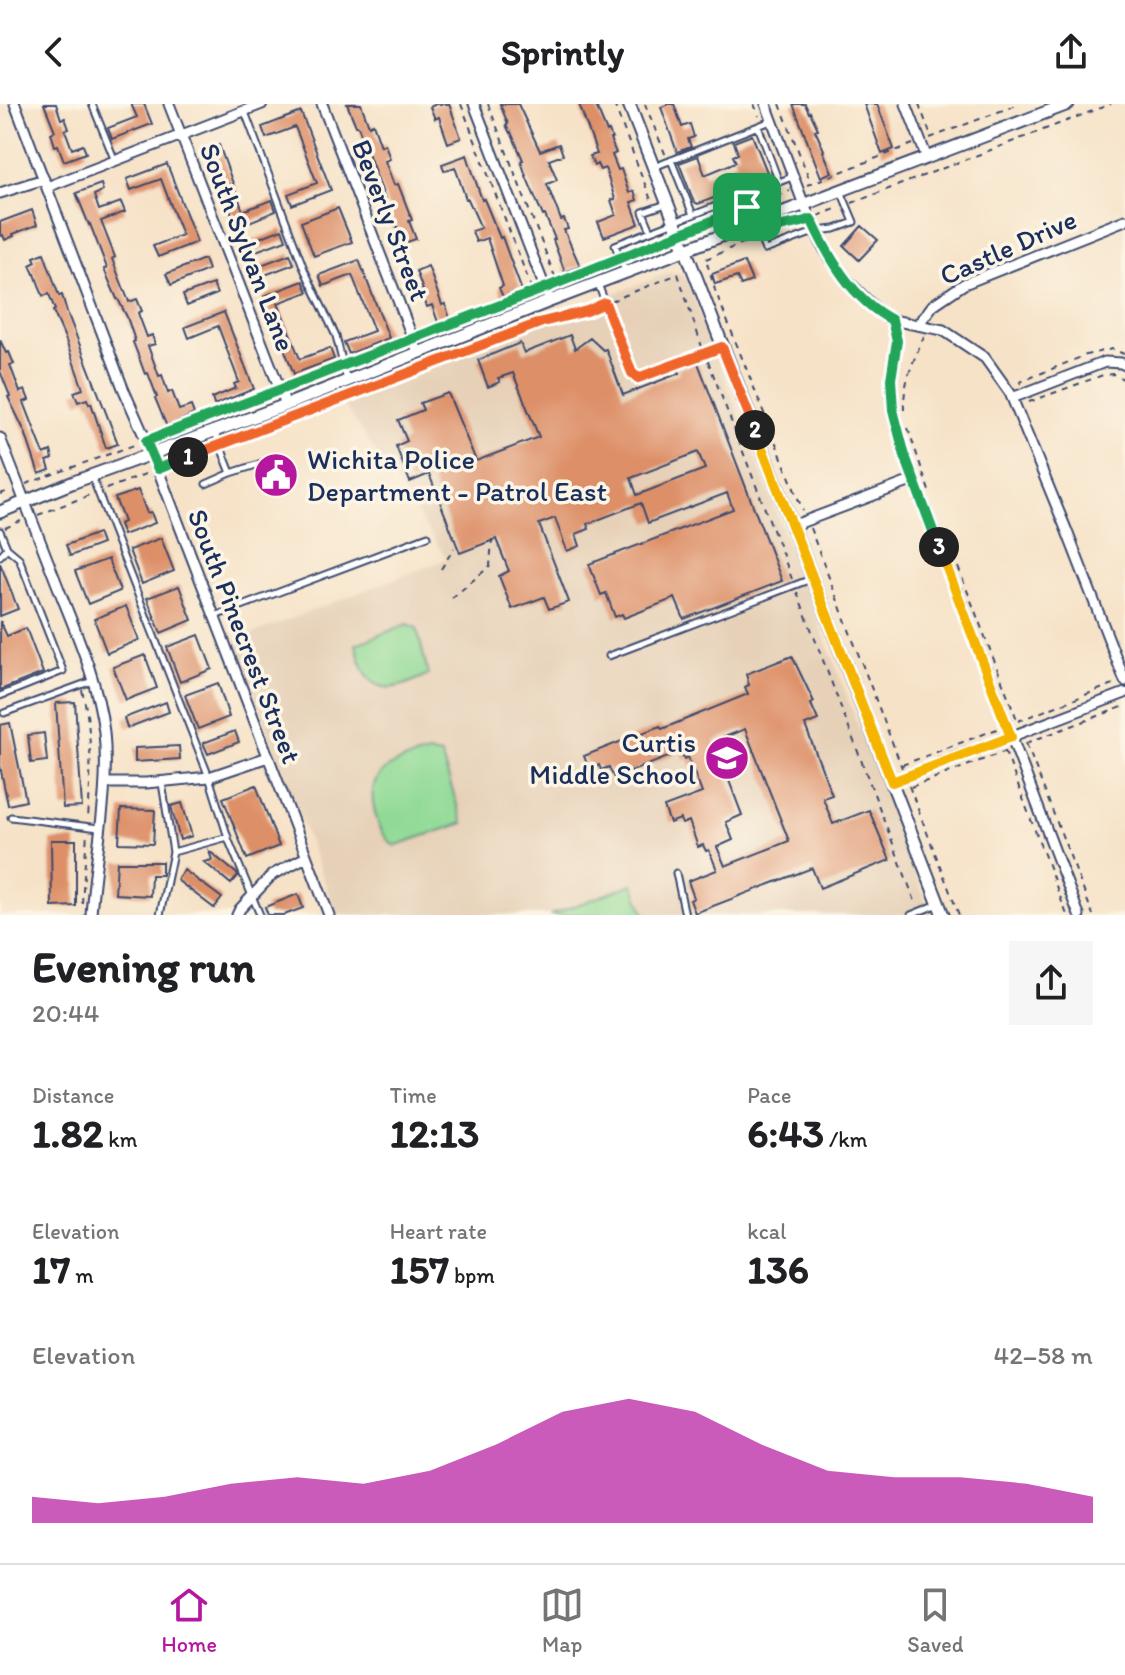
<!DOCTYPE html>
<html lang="en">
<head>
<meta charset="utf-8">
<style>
  :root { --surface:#fff; --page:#f6f6f6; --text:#202124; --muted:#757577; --line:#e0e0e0; --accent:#b5179e }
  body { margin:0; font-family:Itim,sans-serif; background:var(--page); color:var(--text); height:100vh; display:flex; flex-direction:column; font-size:30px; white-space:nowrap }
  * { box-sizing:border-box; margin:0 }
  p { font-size:26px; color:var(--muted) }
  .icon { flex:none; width:44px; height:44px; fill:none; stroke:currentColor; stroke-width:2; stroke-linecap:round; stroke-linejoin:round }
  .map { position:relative; height:811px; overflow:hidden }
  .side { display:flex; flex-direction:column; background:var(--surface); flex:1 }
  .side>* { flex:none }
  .pin { position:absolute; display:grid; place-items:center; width:68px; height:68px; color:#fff; margin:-34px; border-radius:16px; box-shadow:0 4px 12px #0006 }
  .km { position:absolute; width:40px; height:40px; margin:-20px; border-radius:50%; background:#222; color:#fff; font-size:22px; line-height:40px; text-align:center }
  .round { display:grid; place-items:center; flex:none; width:84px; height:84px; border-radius:0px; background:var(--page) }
  .overview { display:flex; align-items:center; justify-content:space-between; height:136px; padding:0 32px }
  h1 { font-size:44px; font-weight:700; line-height:60px }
  .metrics { display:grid; grid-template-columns:repeat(3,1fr); gap:12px; height:136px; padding:8px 32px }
  .metrics div { display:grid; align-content:center }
  .metrics b { font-size:40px; font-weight:700 }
  .metrics small { font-size:22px; font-weight:400 }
  .metrics p { font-size:22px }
  .chart { height:224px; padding:16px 32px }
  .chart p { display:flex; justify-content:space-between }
  .chart svg { width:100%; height:144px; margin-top:8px; fill:var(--accent); opacity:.7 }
  header { display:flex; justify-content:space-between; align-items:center; height:104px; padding:0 32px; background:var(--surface); font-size:36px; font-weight:700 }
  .tabs { display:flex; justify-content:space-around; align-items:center; height:112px; border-top:2px solid var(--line); background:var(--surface); font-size:22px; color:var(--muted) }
  .tabs a { display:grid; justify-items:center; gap:4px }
  .tabs .active { color:var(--accent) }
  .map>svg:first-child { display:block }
  .built { fill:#e6d0b7 }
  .green { fill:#91da96; stroke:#56847a; stroke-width:2 }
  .building { fill:#dd8f68; fill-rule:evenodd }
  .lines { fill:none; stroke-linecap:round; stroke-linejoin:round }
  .service-casing { stroke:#3c4a6e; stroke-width:9 }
  .minor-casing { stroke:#3c4a6e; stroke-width:13 }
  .tertiary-casing { stroke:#3c4a6e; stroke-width:15 }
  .path { stroke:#3c4a6e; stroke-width:2; stroke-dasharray:6 6; stroke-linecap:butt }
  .service { stroke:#fff; stroke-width:5 }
  .minor { stroke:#fff; stroke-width:9 }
  .tertiary { stroke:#fff; stroke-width:11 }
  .split-1-casing { stroke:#fff; stroke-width:16 }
  .split-2-casing { stroke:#fff; stroke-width:16 }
  .split-3-casing { stroke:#fff; stroke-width:16 }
  .split-4-casing { stroke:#fff; stroke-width:16 }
  .split-1 { stroke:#22a559; stroke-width:10 }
  .split-2 { stroke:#f0652b; stroke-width:10 }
  .split-3 { stroke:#f5b400; stroke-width:10 }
  .split-4 { stroke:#22a559; stroke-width:10 }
  .labels { text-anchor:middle; stroke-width:7; stroke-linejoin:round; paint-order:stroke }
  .street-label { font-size:28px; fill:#1b2f5e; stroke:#fcf5e5 }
  .poi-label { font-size:28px; fill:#1b2f5e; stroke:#fcf5e5; text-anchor:start }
</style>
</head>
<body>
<header><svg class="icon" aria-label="back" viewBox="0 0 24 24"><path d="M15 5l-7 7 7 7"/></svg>Sprintly<svg class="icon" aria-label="share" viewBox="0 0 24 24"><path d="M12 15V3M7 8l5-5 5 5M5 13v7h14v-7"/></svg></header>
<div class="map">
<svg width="1125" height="811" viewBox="0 0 1125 811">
  <rect width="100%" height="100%" fill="#fcf5e5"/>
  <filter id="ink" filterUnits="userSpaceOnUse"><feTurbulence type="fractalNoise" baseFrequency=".0125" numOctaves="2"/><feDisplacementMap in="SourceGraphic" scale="16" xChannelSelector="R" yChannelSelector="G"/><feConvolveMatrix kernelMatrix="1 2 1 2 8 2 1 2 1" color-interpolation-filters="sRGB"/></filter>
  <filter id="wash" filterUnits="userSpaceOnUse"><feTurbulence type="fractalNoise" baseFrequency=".006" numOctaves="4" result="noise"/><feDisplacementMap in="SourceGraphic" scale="32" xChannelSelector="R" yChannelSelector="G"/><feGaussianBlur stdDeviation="1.8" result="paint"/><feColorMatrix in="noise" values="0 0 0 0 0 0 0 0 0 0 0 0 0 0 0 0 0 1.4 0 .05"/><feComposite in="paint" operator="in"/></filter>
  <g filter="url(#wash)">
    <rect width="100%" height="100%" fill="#f6e2c7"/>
    <path class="built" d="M668 169H680L687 176 931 811H337L233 537 447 455 341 296 490 231 606 193Z"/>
    <path class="green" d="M407 520 417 524 428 570C386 593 366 589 356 540Z
      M429 649 441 651 463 719 394 742C384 734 378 722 375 709 363 665 395 658 429 649Z
      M633 780 645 811H550Z"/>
    <g id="blocks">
      <path class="building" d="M44 0H56L61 15 65 14 69 25 65 26 72 45 83 41 86 49 64 57 58 41 55 42 51 29 55 27Z
        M131 0H144L152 20 112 35 108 24 137 13Z
        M347 0H361L369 22 373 20 381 42 385 40 390 55 385 57 394 81 398 80 412 116 409 117 416 135 404 139 397 122H395L358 22H356Z
        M436 0H449L461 34 448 39 439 13 435 15 430 3Z
        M500 0H518L540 47 559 40 563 51 549 56 557 76 547 80 561 116 564 115 568 125 564 126 580 162 565 168 553 136 555 135 545 111 543 112 526 72 521 57 523 56 511 28 510 29 506 21 508 20Z
        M579 0H594L597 4 607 28 609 27 612 35H610L616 49 612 51 618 66 621 65 629 89 634 87 637 96 631 98 639 120 604 133 598 118 616 111 611 96 615 95 605 64 600 66 597 60 594 62 590 52 597 50Z
        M669 0H674L682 23 690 20 694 33 688 35 691 43 677 48 661 3Z
        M793 0H805L809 9 810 8 818 25 815 26 824 46 823 47 832 68 821 73Z
        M864 0H877L894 45 882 50Z
        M301 8 331 86 292 101 288 90 317 79 295 23 266 34 262 23Z
        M752 31 767 68 764 75 698 100 694 98 679 59 698 52 705 71 736 58 733 52 738 50 734 38Z
        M219 41 243 107 272 96 276 107 237 123 207 45Z
        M467 51 482 96 484 95 500 134 502 133 522 187 512 191 511 190 503 193 499 184 503 182 487 134 476 138 472 127 481 124 468 95H466L455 63 444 67 442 60Z
        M167 60 197 138 158 153 153 142 182 131 161 75 131 86 127 75Z
        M101 80 103 87 94 91 99 106 121 98 125 108 101 117 115 153 112 155 129 198 137 195 142 207 138 209 147 233 152 231 155 240 148 242 159 272 162 271 168 289 172 287 179 306 191 302 194 310 167 323 155 294 157 293 148 269 145 270 138 251 133 238 135 237 127 213 118 195H117L104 165 107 164 90 120 89 121 76 89Z
        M338 104 352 138 314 152 301 118Z
        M32 106 37 121 13 130 14 132 5 136 3 131 0 132V118Z
        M862 122 878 136 859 156 844 142Z
        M282 125 286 136 248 150 244 140Z
        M44 149 59 192 62 191 67 208 118 340 106 344 91 299 89 300 87 295 78 298 74 288 83 285 65 234 53 207 55 206 49 190 43 192 35 170H34L30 161 36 158 34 153Z
        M290 150 294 160 257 174 253 164Z
        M204 155 208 166 171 181 166 170Z
        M359 156 389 234 349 250 344 238 374 227 352 171 323 182 319 171Z
        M744 158 752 177 741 181 737 173 715 180 712 170Z
        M428 162 442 201 445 200 451 217 439 221 432 201 427 203 421 187 423 186 416 167Z
        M303 177 308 188 278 199 300 255 330 244 334 255 294 270 264 192Z
        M213 180 217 190 187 202 183 191Z
        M224 208 254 285 214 301 212 294 236 284 234 280 239 278 218 222 189 234 185 223Z
        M570 231 575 245 590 234 603 246 606 245 623 291 680 269 678 265 698 259 782 477 684 515 675 494 624 514 622 510 615 513 606 489 601 491 589 460 733 405 727 389 648 419 641 399 587 420 589 425 576 430 580 442 567 447 555 414 539 420 569 498 549 505 544 493 512 505 499 472 509 467 496 435 460 449 429 370 410 378 396 342 407 337 398 316 423 306 420 299 448 289 476 357 539 333 513 269 498 274 500 278 488 283 478 256 520 239 524 249ZM698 348 705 365 637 391 631 374Z
        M0 236 6 249 9 248 14 260 10 261 20 288 25 286 29 296 24 298 44 350 51 347 53 355 47 357 50 366 39 370 25 328 8 293 10 292 0 267Z
        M138 386 147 409 151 408 155 419 123 431 119 420 124 418 115 394Z
        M98 429 102 440 70 452 66 441Z
        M161 434 174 467 142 480 129 446Z
        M108 455 120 487 88 500 75 467Z
        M0 459 18 505 0 512Z
        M179 482 192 516 161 529 147 494Z
        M126 502 139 536 107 549 94 515Z
        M0 517 7 532 26 524 43 569 0 586Z
        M199 531 212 565 180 578 167 543Z
        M145 551 157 584 126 596 113 563Z
        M792 552 814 598 811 600 818 616 805 621 832 691 823 694 833 720 869 706 890 756 820 784 812 764 695 809 690 796 694 794 688 777 717 766 709 746 706 747 703 741 698 743 689 717 682 720 680 715 670 719 664 703 702 689 688 653 684 655 681 648 614 674 609 663 601 666 599 661 589 665 584 652 660 622 662 625 748 590 745 583 749 581 746 570ZM745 625 789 737 725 762 717 743 733 736 726 718 742 711 714 637Z
        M218 579 229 613 198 625 185 591Z
        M75 598 82 703 63 704 56 599Z
        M166 598 169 608 127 624 124 614Z
        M10 619 26 697 8 701 0 662V621Z
        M235 627 239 638 208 650 203 639Z
        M44 629 47 657 31 659 28 631Z
        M179 642 180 655 135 658V644Z
        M256 681 279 742 247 755 223 694Z
        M182 699 192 732 180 736 171 702Z
        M121 705 155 706 153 740 119 739Z
        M51 736H76V802L52 803Z
        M209 747 236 769 238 772 231 780 204 758 212 756Z
        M117 758H162V771H151L150 792 115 790Z
        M184 766 222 794 214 804 177 776Z
        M298 790 303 804 284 811H268L265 803Z"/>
    </g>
  </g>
  <g filter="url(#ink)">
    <use href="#blocks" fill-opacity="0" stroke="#3c4a6e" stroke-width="2"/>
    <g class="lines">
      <g class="service-casing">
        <path id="service" d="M92 0 115 57
          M245 8 304 165 336 232 347 277
          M758 22 779 78
          M671 56 693 111
          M654 63 771 17
          M743 92 765 146 817 127 835 125 854 118 841 87
          M651 127 792 73
          M625 167 615 141 651 127 643 108 666 100
          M598 180 632 269 638 274 722 243
          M231 369 265 358
          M92 373 209 673 229 737 260 811
          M206 380 231 369 215 328
          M0 427 7 444 19 454 63 567 0 592
          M0 452 7 444
          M215 512 428 432
          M609 552 811 475
          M4 609 92 577
          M11 713 99 724
          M173 748 228 733
          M676 769 685 811
          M160 811 173 748 162 679
          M911 811 938 800"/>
      </g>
      <g class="minor-casing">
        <path id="minor" d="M15 0 123 284 152 350 329 811
          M169 0 286 301
          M322 0 418 248
          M474 0 550 197
          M766 0 804 101 823 143 843 172 881 210 892 216 943 226 985 254 1010 289 1066 425 1125 577
          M906 0 927 54
          M47 83 262 0
          M0 89 44 75
          M892 216 897 237 891 275 893 306 905 352 1079 811
          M918 221 933 201 964 180 1125 116
          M1012 294 1105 258 1121 259 1125 261
          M0 334C20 385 40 437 60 488 78 533 98 579 104 628 110 689 95 750 91 811
          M792 422 914 376
          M892 678 1125 589
          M105 679H146L209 673 268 653
          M237 811 240 805 272 771 306 753"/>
      </g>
      <g class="tertiary-casing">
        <path id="tertiary" d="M629 0 943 811
          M0 408 74 378 286 301 550 197 1068 0"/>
      </g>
      <path class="path" d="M461 0 533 188
        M488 0 557 178
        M614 0 651 96
        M645 0 666 52
        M754 0 759 12
        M780 0 810 77
        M919 0 931 32
        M930 34 1019 0
        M807 81 913 40
        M852 99 1111 0
        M755 101 790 87
        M818 112 838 104
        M688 127 741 106
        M766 129 783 122 801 119
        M628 151 670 134
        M706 155 752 135
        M707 159 715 186 803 407
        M554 181 615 156
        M611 197 678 170 702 243
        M423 230 537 187
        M708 257 792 475
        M348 259 406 237
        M1021 280 1020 278 1086 251 1112 245 1124 250
        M289 282 335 264
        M1029 298 1103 271 1113 270 1125 276
        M904 306C903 279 913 257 924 233
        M908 324 930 390
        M154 334 272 289
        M225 339 542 218 598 202
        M165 362 212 344
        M26 380 137 340
        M106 385 148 369
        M0 390 9 387
        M38 411 92 390
        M5 424 21 417
        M810 424 902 664
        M958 463 1018 618
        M441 465 454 444
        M797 488 916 800
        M452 494 490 462 492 435
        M82 586C93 629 91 671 88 715
        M1018 617 1116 579
        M1026 639 1093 811
        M1026 639 1125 602
        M1005 647 1067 811
        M902 661 997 625
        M909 682 959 811
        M911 683 1006 647
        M82 799 87 729"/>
      <use href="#service" class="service"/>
      <use href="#minor" class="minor"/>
      <use href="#tertiary" class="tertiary"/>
    </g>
  </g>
  <g class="lines" filter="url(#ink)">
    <g class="split-1-casing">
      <path id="split-1" d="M188 353 158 365 146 337 545 184 747 103"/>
    </g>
    <g class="split-2-casing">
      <path id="split-2" d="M188 353 542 218 587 207 605 199 632 269 638 274 722 243 755 326"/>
    </g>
    <g class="split-3-casing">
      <path id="split-3" d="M755 326 892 678 1011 633 939 443"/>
    </g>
    <g class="split-4-casing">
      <path id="split-4" d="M747 103 759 132 783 122 802 118 811 115C829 154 852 195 892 216L897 237 891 275 893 306 905 352 939 443"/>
    </g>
    <use href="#split-1" class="split-1"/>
    <use href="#split-2" class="split-2"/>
    <use href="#split-3" class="split-3"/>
    <use href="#split-4" class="split-4"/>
  </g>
  <defs>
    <g id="civic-disc" transform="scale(2.3)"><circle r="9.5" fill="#b5179e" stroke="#fcf5e5"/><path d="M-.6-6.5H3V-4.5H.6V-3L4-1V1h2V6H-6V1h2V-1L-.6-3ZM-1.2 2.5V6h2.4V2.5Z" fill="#fff"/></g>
    <g id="school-disc" transform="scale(2.3)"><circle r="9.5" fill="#b5179e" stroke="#fcf5e5"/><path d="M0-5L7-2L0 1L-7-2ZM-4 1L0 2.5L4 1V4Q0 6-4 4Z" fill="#fff"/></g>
  </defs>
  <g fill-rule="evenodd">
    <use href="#civic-disc" x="276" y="371"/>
    <use href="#school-disc" x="727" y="654"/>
  </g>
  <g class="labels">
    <g class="street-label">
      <text transform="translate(391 116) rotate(69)" y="10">Beverly Street</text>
      <text transform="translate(248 143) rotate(69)" y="10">South Sylvan Lane</text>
      <text transform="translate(1008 143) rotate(-24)" y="10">Castle Drive</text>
      <text transform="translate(245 532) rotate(69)" y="10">South Pinecrest Street</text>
    </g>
    <g class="poi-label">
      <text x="307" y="365">Wichita Police<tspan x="307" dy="32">Department - Patrol East</tspan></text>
      <text x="696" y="648" text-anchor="end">Curtis<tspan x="696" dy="32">Middle School</tspan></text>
    </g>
  </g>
</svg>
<div class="pin" style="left:747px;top:103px;background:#1e9e55"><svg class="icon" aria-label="arrive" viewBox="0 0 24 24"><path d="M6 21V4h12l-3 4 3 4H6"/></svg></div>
<b class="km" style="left:188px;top:353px">1</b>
<b class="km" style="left:755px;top:326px">2</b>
<b class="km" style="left:939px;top:443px">3</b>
</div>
<section class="side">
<div class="overview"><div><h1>Evening run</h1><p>20:44</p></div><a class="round"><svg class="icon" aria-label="share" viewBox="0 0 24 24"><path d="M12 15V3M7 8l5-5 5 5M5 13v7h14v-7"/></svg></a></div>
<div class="metrics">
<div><p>Distance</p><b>1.82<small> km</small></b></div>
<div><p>Time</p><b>12:13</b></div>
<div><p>Pace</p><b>6:43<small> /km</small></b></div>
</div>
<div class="metrics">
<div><p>Elevation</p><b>17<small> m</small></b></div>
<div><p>Heart rate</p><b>157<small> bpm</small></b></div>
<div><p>kcal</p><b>136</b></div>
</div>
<div class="chart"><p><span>Elevation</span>42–58 m</p>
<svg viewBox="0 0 160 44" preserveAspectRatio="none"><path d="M0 44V36L10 38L20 36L30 32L40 30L50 32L60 28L70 20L80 10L90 6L100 10L110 20L120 28L130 30L140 30L150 32L160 36V44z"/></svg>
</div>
</section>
<nav class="tabs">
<a class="active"><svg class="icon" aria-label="home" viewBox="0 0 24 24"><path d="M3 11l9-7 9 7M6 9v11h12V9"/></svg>Home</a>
<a><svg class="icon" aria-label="map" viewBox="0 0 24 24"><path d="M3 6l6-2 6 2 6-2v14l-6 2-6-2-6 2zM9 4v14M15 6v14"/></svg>Map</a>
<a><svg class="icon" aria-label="saved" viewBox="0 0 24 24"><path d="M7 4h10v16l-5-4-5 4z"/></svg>Saved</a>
</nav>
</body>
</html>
